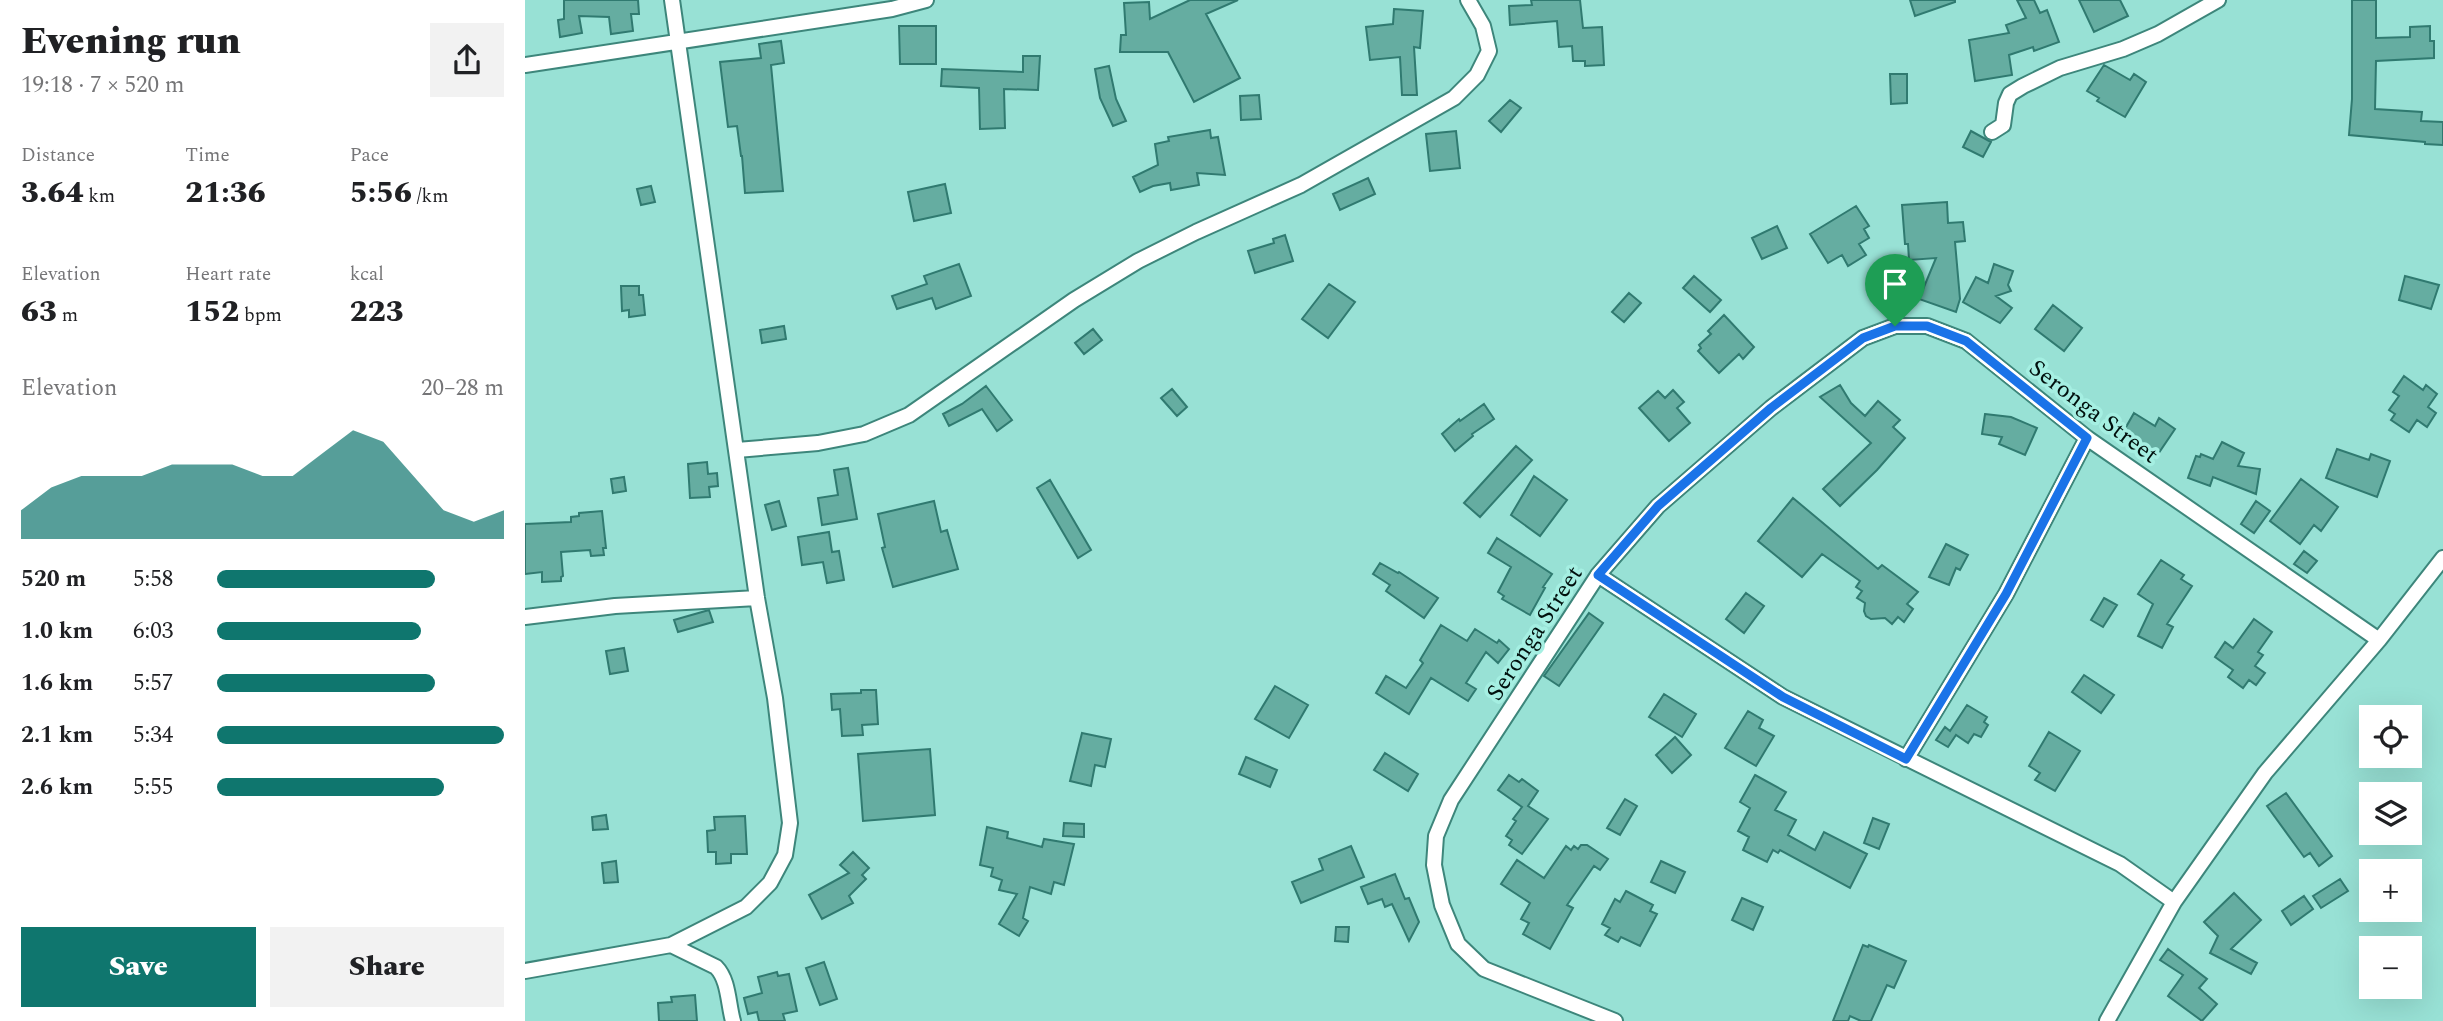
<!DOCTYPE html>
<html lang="en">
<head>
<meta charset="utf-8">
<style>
  :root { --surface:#fff; --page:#f2f2f2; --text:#202124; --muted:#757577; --accent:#0f766e }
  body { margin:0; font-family:Spectral,serif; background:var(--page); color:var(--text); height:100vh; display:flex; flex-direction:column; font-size:26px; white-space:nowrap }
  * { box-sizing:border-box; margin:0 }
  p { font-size:23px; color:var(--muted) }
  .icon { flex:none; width:38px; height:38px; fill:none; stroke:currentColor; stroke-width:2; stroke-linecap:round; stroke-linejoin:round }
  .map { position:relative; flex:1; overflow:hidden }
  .drawer { display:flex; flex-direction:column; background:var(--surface); width:525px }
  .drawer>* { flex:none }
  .buttons { position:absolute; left:1834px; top:705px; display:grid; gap:14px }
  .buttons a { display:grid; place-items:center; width:63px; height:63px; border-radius:0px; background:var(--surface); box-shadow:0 7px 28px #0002; font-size:35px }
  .pin { position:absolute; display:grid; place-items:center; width:60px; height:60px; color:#fff; margin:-72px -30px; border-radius:50% 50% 50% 0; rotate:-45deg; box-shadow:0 0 7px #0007 }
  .pin .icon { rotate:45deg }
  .round { display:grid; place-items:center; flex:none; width:74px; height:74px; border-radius:0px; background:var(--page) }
  .summary { display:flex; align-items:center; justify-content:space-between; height:119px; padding:0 21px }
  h1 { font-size:38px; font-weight:800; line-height:52px }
  .figures { display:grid; grid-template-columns:repeat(3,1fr); gap:10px; height:119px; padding:7px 21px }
  .figures div { display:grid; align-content:center }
  .figures b { font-size:30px; font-weight:800 }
  .figures small { font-size:19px; font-weight:400 }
  .figures p { font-size:19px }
  .chart { height:196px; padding:14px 21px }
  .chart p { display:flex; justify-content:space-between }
  .chart svg { width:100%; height:126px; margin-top:7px; fill:var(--accent); opacity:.7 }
  .primary-button { display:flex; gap:14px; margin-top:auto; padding:14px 21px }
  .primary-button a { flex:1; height:80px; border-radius:0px; background:var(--accent); color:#fff; font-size:28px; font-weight:800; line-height:80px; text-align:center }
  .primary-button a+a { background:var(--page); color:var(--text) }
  ul { padding:0 21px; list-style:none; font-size:23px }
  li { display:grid; grid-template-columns:112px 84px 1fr; align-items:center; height:52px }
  li i { height:18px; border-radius:9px; background:var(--accent) }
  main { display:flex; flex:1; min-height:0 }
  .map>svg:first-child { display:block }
  .building { fill:#65ada1; stroke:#307a70; stroke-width:2 }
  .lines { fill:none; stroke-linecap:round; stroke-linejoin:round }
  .minor-casing { stroke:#3d867b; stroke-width:18 }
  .minor { stroke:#fff; stroke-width:14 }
  .route-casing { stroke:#fff; stroke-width:14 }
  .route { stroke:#1a73e8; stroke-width:9 }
  .labels { text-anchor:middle; stroke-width:7; stroke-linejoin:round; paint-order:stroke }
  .street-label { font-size:24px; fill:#00100d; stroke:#a5efe2 }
</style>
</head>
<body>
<main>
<section class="drawer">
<div class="summary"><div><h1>Evening run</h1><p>19:18 · 7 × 520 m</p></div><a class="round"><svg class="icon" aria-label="share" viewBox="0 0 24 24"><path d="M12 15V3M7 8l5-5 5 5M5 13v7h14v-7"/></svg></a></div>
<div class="figures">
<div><p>Distance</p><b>3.64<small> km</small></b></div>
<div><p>Time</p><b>21:36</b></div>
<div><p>Pace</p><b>5:56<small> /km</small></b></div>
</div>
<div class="figures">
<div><p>Elevation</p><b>63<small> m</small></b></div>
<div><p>Heart rate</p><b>152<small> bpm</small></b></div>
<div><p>kcal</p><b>223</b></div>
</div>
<div class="chart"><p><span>Elevation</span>20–28 m</p>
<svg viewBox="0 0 160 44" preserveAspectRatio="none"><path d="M0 44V34L10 26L20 22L30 22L40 22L50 18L60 18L70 18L80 22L90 22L100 14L110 6L120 10L130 22L140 34L150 38L160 34V44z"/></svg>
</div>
<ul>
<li><b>520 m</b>5:58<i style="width:76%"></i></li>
<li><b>1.0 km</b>6:03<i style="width:71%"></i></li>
<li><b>1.6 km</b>5:57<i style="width:76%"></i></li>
<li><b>2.1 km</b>5:34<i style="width:100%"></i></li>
<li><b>2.6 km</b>5:55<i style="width:79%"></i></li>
</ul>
<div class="primary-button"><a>Save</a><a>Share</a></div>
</section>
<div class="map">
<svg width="1918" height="1021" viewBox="0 0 1918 1021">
  <rect width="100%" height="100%" fill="#98e1d5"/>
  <path class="building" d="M39 0H113L114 14H106L108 31 86 34 84 17 54 16 57 33 35 37 33 20 39 19Z
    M665 0H713L681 14 715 78 669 102 643 52H595L596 35H601L599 3 624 2 625 19Z
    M1006 0H1055L1058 28 1077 27 1079 65 1060 66V61H1048L1047 46 1034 47 1032 21 985 25 984 6 1007 5Z
    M1385 0H1430V2L1390 16Z
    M1492 0H1509L1515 13 1522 10 1534 42 1509 51 1508 47 1484 55 1487 75 1450 81 1444 40 1484 33 1481 25 1501 18Z
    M1554 0H1595L1603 16 1569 32Z
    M1827 0H1851V38L1885 37V27L1905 26V41H1909V58L1851 61 1850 109 1897 112 1896 121 1918 122V145L1900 144V142L1824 135 1827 99Z
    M869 9 898 11 895 48 889 47 892 95H877L875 57 845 60 841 27 868 24Z
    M374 26H411V64H375Z
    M256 41 259 63 246 65 258 191 220 193 217 156H216L212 126 203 127 195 62 236 58 234 44Z
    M498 56H515L513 90 479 89 480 128 455 129 454 88 416 86 417 69 498 72Z
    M1579 65 1605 80 1609 74 1621 82 1600 117 1572 101 1574 98 1562 91Z
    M584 66 591 99 601 121 588 126 575 98 570 69Z
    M1365 74H1382V103L1366 104Z
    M734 95 736 119 716 120 715 96Z
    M985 100 996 108 976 132 964 121Z
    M685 130 686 138 693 137 700 175 672 173 674 185 646 190 645 183 628 186 615 192 608 177 633 165 630 144 644 141 643 137Z
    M931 131 935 168 905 171 901 134Z
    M1446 131 1466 142 1458 157 1438 147Z
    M843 178 850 194 815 210 808 194Z
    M420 184 426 213 389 221 383 192Z
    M126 186 130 202 116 205 112 189Z
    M1422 202 1423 223 1438 222 1440 241 1430 242 1435 299 1431 312 1394 299 1411 258 1384 260 1383 244H1380L1377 205Z
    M1331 206 1344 226 1339 229 1344 238 1334 244 1341 255 1323 266 1317 255 1303 263 1285 234Z
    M1252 226 1262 248 1237 259 1227 238Z
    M760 235 768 261 730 273 723 251 749 243 748 239Z
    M434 264 446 296 411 309 407 298 372 309 367 296 402 284 399 276Z
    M1469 264 1488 271 1483 285 1486 291 1471 296 1487 308 1475 323 1438 302 1451 277 1463 283Z
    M1169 276 1196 300 1185 312 1158 288Z
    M1880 276 1914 285 1906 309 1874 300Z
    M804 284 830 302 803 338 777 319Z
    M96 286H114V295H118L120 315 104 317V310L97 311Z
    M1104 293 1116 303 1099 322 1087 312Z
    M1528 305 1557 328 1539 351 1510 329Z
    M1199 315 1229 347 1218 359 1214 354 1194 373 1173 351 1176 348 1174 345 1186 334 1183 331Z
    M259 326 261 339 237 343 235 330Z
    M568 329 577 340 559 354 550 343Z
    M1879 376 1898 390 1901 385 1912 394 1903 407 1911 413 1902 427 1892 420 1884 432 1866 420 1870 414 1864 410 1874 396 1868 392Z
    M1315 385 1326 403 1340 416 1353 401 1375 420 1368 427 1380 438 1352 470 1315 506 1298 489 1346 443 1295 397Z
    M461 386 487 420 472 431 457 409 424 426 418 414 437 404Z
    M647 389 662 407 652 416 636 398Z
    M1148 390 1159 402 1152 408 1165 423 1144 441 1114 408 1133 391 1140 398Z
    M959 404 969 419 947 434 948 436 930 451 917 434 934 419 935 421Z
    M1609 413 1630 426 1634 418 1650 429 1631 457 1597 434Z
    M1460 414 1486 417 1512 428 1500 455 1474 444 1477 437 1457 434Z
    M1697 442 1719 453 1713 466 1735 469 1731 494 1688 477 1685 486 1663 478 1671 456 1675 457 1676 454 1688 459Z
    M991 446 1007 460 955 517 939 503Z
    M1812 449 1844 460 1846 454 1865 461 1852 497 1801 478Z
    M182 462 183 474 192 473 193 486 184 487 185 497 165 498 163 464Z
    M323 468 332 519 297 525 293 498 313 495 309 470Z
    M1009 476 1042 500 1015 536 986 515Z
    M99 477 101 491 88 493 86 479Z
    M1776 479 1813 507 1796 531 1789 525 1775 544 1745 521Z
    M525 480 566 550 553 558 512 488Z
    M1268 498 1353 569 1357 565 1393 592 1382 604 1388 609 1379 622 1373 617 1367 624 1360 618 1346 619 1341 616 1339 611 1340 603 1332 598 1337 591 1331 587 1335 581 1297 554 1277 577 1233 541Z
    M254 501 261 526 247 530 240 505Z
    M409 501 416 532 422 530 433 569 368 587 357 548 360 547 353 514Z
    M1731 501 1745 511 1729 533 1716 524Z
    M77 511 81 548H78L79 555 66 556 65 550 36 552 38 576 36 577V581L17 582V572L0 574V524L46 522V517L54 516V513Z
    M304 532 307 552 314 551 319 580 302 583 298 562 277 565 273 537Z
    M972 538 1027 574 1018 587 1020 588 1005 615 977 599 979 596 973 592 986 567 963 553Z
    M1421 544 1443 555 1435 570 1431 568 1424 585 1404 577Z
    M1779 551 1792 561 1782 573 1769 564Z
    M1636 560 1659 575 1656 579 1667 586 1642 624 1648 627 1637 648 1613 636 1628 604 1613 594Z
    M855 563 873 573 874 572 913 598 899 618 861 591 865 585 848 574Z
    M1221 593 1239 606 1219 633 1201 619Z
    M1579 598 1592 605 1578 627 1566 620Z
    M184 610 188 622 153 632 149 620Z
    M1064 613 1078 623 1034 686 1019 676Z
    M1729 619 1747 632 1733 652 1738 655 1730 666 1740 673 1731 685 1724 680 1718 688 1703 677 1708 670 1690 657 1700 642 1708 648Z
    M916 625 942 641 950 629 972 643 974 640 984 649 973 663 961 652 941 683 951 689 943 701 906 678 884 714 851 693 861 676 881 688 898 663 895 660Z
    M99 648 103 671 85 674 81 651Z
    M1559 675 1589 695 1576 713 1547 692Z
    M750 686 783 705 764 738 730 719Z
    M336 690H351L353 724 337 725 338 735 317 736 315 709 307 710 306 694 336 693Z
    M1139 694 1171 714 1157 737 1124 717Z
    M1442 705 1462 717 1459 722 1463 725 1456 737 1449 734 1443 743 1431 735 1423 747 1411 740 1420 727 1425 731Z
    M1223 711 1238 720 1234 728 1249 736 1231 766 1200 748Z
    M1524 732 1555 751 1530 791 1510 780 1515 773 1504 766Z
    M557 733 586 739 580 767 570 765 566 786 545 781Z
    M1150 737 1166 755 1147 773 1131 755Z
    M405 749 410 815 338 821 333 754Z
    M860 753 893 774 883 791 849 770Z
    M721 757 752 770 745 787 714 774Z
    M984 775 994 782 997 779 1013 791 1003 806 1023 819 997 854 984 845 987 840 981 836 991 821 988 819 997 807 973 790Z
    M1230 775 1261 792 1250 810 1271 820 1263 835 1290 850 1299 832 1342 854 1325 888 1255 850 1253 853 1248 850 1242 862 1218 850 1224 837 1213 831 1225 808 1215 802Z
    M1761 793 1807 856 1794 866 1785 853 1779 857 1742 806Z
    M1100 799 1112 806 1095 835 1082 828Z
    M81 815 83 829 68 830 67 817Z
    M220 816 222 854H206V863L191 864V852H183L182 831 190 830 189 817Z
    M1348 818 1364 824 1354 849 1339 843Z
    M539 823 559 824V837L538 836Z
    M462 827 483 832 482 838 517 847 519 839 549 844 539 885 529 882 526 894 505 887 498 918 503 921 494 936 474 924 492 894 474 890 477 880 466 876 468 868 455 865Z
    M1056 845H1062L1083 859 1075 870 1069 866 1042 905 1048 908 1025 949 998 934 1004 923 996 919 1005 903 976 884 992 860 1019 878 1041 846 1046 850 1049 846 1053 849Z
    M826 846 839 877 776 903 767 882 798 870 794 859Z
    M328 852 344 868 337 875 341 879 324 896 328 903 297 919 284 895 324 873 315 865Z
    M91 861 93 882 79 883 77 863Z
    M1136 861 1160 872 1150 893 1126 882Z
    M870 874 880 899 884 898 894 922 884 941 867 904 860 907 857 899 843 904 836 887Z
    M1815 879 1823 891 1796 908 1788 896Z
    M1101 891 1128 905 1125 911 1132 914 1115 946 1096 937 1093 942 1080 935 1085 928 1077 924 1090 899 1095 902Z
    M1709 893 1736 920 1706 949 1732 963 1726 974 1685 953 1693 936 1679 922Z
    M1779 896 1788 909 1766 925 1757 911Z
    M1217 898 1238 907 1228 930 1207 920Z
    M811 927H824L823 942 810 941Z
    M1338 945 1343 947 1344 945 1381 961 1369 988 1362 985 1346 1021H1336L1325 1016 1323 1021H1308Z
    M1643 949 1682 979 1674 988 1692 1004 1677 1021 1643 996 1658 975 1635 960Z
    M299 962 312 999 295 1005 281 968Z
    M252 972 253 976 264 974 272 1011 258 1014 260 1021H234L232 1012 223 1014 219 998 237 993 233 977Z
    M170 995 172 1021H134L133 1003 147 1002 146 997Z"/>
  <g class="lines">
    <g class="minor-casing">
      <path id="minor" d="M0 65 367 9 401 0
        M1467 132 1478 125 1481 103 1485 94 1498 86 1535 68 1598 49 1633 34 1693 0
        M212 450 293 443 339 434 384 415 549 300 613 261 671 232 776 185 929 98 952 75 964 51 958 26 943 0
        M1073 575 1258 697 1595 864 1649 902
        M0 617 90 606 232 598
        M1381 759 1481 594 1562 438
        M146 945 191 967C204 980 203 1004 208 1021
        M0 971 146 945 221 907 245 883 260 855 265 823 250 698 232 598 147 0
        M1090 1021 959 969 933 944 917 905 909 865 911 836 926 800 1073 575 1133 506 1246 408 1338 338 1370 326H1402L1441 341 1562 438 1854 640
        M1582 1021 1649 902 1740 773 1854 640 1918 558"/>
    </g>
    <use href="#minor" class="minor"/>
  </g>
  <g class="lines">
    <g class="route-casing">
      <path id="route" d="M1370 326H1402L1441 341 1562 438 1481 594 1381 759 1258 697 1073 575 1133 506 1246 408 1338 338Z"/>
    </g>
    <use href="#route" class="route"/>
  </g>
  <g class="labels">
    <g class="street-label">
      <text transform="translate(1569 411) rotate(37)" y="8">Seronga Street</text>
      <text transform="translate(1009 633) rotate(-57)" y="8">Seronga Street</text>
    </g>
  </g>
</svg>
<div class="buttons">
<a><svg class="icon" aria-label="locate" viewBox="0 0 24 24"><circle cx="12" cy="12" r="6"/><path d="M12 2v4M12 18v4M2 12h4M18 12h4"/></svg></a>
<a><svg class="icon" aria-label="layers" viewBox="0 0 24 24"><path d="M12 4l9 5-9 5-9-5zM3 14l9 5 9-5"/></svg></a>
<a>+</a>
<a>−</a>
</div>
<div class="pin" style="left:1370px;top:326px;background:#1e9e55"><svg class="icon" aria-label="arrive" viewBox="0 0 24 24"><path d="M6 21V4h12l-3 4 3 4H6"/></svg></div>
</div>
</main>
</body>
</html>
